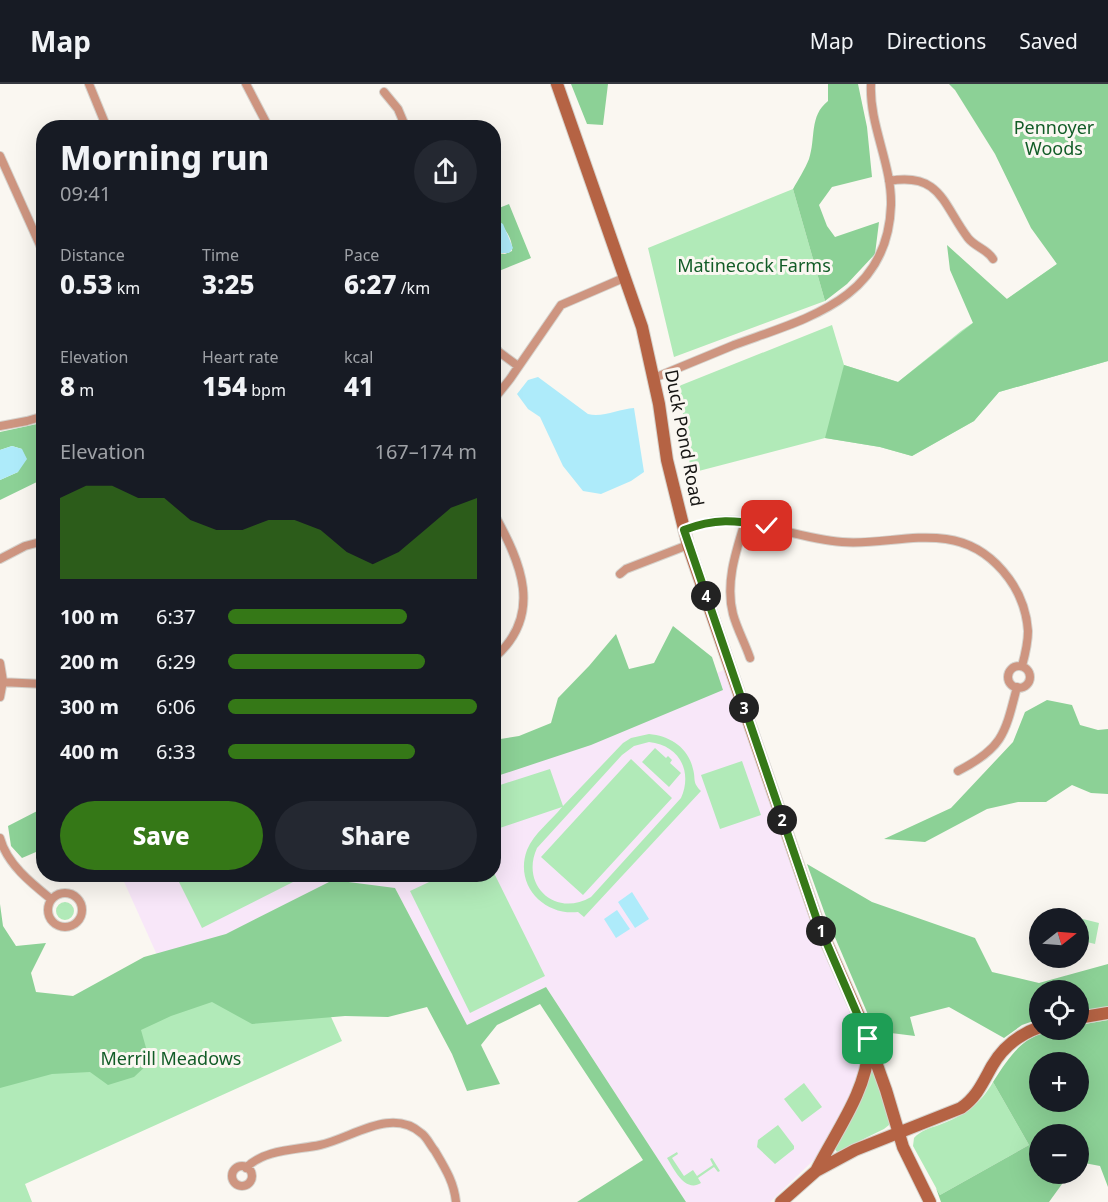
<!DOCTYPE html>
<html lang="en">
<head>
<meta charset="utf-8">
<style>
  :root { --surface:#171b24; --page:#242831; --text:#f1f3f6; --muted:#9ea1a6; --line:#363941; --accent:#357817 }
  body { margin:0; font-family:"Noto Sans",sans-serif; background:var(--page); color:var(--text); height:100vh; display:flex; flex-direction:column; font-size:22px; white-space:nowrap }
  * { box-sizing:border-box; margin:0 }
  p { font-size:20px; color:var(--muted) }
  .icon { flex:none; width:33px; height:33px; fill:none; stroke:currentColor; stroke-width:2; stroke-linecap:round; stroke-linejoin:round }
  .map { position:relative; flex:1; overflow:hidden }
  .details { position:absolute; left:36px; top:36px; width:465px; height:762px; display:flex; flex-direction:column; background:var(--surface); border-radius:24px; box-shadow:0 6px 24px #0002 }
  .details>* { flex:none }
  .needle { width:39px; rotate:73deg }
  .tools { position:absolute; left:1029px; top:824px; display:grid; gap:12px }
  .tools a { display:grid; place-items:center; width:60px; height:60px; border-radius:50%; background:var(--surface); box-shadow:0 6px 24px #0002; font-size:30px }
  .pin { position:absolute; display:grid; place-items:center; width:51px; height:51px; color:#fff; margin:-26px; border-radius:12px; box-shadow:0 3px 9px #0006 }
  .km { position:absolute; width:30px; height:30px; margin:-15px; border-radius:50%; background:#222; color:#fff; font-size:16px; line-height:30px; text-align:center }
  .round { display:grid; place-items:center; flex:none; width:63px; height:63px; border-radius:32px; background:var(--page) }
  .overview { display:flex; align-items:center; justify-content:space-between; height:102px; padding:0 24px }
  h1 { font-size:33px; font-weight:800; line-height:45px }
  .metrics { display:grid; grid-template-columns:repeat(3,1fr); gap:9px; height:102px; padding:6px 24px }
  .metrics div { display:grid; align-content:center }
  .metrics b { font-size:26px; font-weight:800 }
  .metrics small { font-size:16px; font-weight:400 }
  .metrics p { font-size:16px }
  .chart { height:168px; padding:12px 24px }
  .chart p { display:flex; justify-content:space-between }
  .chart svg { width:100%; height:108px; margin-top:6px; fill:var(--accent); opacity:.7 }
  .primary-button { display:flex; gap:12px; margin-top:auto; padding:12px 24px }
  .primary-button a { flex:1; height:69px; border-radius:36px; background:var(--accent); color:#fff; font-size:24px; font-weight:800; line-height:69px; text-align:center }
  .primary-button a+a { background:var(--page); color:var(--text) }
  ul { padding:0 24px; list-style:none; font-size:20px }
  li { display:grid; grid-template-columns:96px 72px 1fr; align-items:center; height:45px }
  li i { height:15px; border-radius:8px; background:var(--accent) }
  header { display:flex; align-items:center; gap:36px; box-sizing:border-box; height:84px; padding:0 30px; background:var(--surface); border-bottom:2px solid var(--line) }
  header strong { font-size:28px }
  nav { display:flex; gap:33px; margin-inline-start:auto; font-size:21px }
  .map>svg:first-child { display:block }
  .education { fill:#f8e7f9 }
  .green { fill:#b1eab8; fill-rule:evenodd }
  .forest { fill:#8cd196; fill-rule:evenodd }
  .water { fill:#aeebfa }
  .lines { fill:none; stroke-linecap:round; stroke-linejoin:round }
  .street-casing { stroke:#d6d3cd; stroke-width:10 }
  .secondary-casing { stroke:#d6d3cd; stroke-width:14 }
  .street { stroke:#ce9580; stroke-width:8 }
  .secondary { stroke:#b56344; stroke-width:12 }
  .route-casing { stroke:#fff; stroke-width:12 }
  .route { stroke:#357817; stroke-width:8 }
  .labels { text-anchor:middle; stroke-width:6; stroke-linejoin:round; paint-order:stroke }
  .park-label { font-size:18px; fill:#125c27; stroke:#faf7f1 }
  .street-label { font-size:18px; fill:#161513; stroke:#faf7f1 }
</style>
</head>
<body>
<header>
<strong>Map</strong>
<nav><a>Map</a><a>Directions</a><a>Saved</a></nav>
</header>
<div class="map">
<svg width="1108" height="1118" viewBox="0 0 1108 1118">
  <rect width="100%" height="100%" fill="#faf7f1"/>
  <path class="education" d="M727 585 866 960 856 1002 819 1071 770 1118H686L546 903 467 942 395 804 166 891 121 791 494 790V673Z"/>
  <path class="green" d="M967 0H1108V277L999 308 974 337 912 372 880 363 825 354 691 389 679 302 832 241 844 281 898 298 961 247 1057 180Z
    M793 105 825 217 674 273 648 164Z
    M649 650C670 652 688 663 693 685 696 696 692 698 701 707L584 833 578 828C544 832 514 801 527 766 534 749 551 737 562 723L494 746V703L550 685 563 722 623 659 631 654ZM649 658C679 661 693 687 681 714L591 813C555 834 520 801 537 764L622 671 634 662Z
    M655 664 666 674 668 672 672 676 670 679 681 689 669 703 642 678Z
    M631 675 672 714 583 811 541 773Z
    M742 677 761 731 720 745 701 691Z
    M494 789 545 892 470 929 410 807 444 791 494 790Z
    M294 790 297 796 202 844 178 796 189 791Z
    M56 827a9 9 0 1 1 18 0a9 9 0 1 1-18 0Z
    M1079 834 1099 839 1095 860 1079 856Z
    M297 858 342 957 25 1100 32 1118H0V993Z
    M873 985 891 1034 889 1041 884 1045 837 1068 835 1065Z
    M993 998 1029 1061 940 1111 913 1062 914 1054C920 1047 930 1044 939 1041 963 1032 980 1021 993 998Z
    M804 999 822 1023 802 1038 784 1015Z
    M778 1041 794 1062V1065L775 1080 757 1063 758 1056Z
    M677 1068 678 1070 672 1074 684 1092 693 1086 697 1092 713 1081 710 1075 712 1074 720 1087 718 1088 714 1083 698 1094 701 1099C685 1109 674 1085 667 1074Z"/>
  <path class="forest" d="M571 0H608L603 41 587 40Z
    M828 0H858L867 43 872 93 832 103 819 121 827 142 835 153 879 138 875 170 847 200 825 217 793 105C798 96 805 85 809 75 816 54 809 32 828 17Z
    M949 0H1108V277L999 308 974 337 912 372 880 363 825 354 844 281 898 298 973 239 950 186 947 161 1007 215 1057 180 1031 144 995 70 955 6Z
    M509 120 531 174 494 189V169L505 170 512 167C513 155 506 146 498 137L494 139V126Z
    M37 340 43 354V395L0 416V396L18 388 22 365 12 362 0 366V348Z
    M673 542 712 573 723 606 591 661 494 693V656L519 652 551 639 558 614 589 582 616 550 629 585 654 579Z
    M1047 616 1072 621 1080 641 1098 646 1108 645V710L1091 709 1072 701 1046 718H1018L987 725 925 758 884 755 951 724 1013 658 1025 628Z
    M43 724V765L22 774 11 762 8 742Z
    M807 780 872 818 975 854 992 888 1039 899 1108 880V924L1079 929 1078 906H1040L1039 935 1022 941 1004 954 949 923 910 933 915 952 875 947 825 830Z
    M333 796 395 804 467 941 546 903 686 1118H577L643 1076 540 920 497 941 481 961 500 1000 467 1007 452 970 427 923 388 933 345 932 252 940 212 918 171 932 141 946 150 978 134 993 108 1001 90 988 52 990 0 1004V820L3 842 16 862 46 859 31 889 36 908 73 912 144 873 226 850Z
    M1108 936V1103L1100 1082 1079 1078 1078 1050H1040V1089H1070L1049 1118H941L936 1104 940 1111 1029 1061 993 998C1018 959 1030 945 1078 945L1079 941ZM1040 978H1078V1017H1040Z"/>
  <path class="water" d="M498 137 503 140 513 164 509 169H494V139Z
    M538 293 588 330C602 334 619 325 634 324L644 388 631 397 601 410 583 407 563 382 540 333 528 325 517 310 528 296Z
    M12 362 22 365 27 375 18 388 0 396V366Z
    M632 808 649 835 635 844 618 818Z
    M617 826 630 845 616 854 604 835Z"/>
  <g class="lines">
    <g class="street-casing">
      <path id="street" d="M89 0 107 44
        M246 0 269 44
        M384 8 398 25 406 44
        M0 72 44 170
        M889 97C941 88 943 121 968 154 975 163 987 165 993 175
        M494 262 499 268 518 282
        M654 294C681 283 707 272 734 261 807 234 888 216 891 121 892 80 869 41 871 0
        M494 315 510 295 561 221 626 193
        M0 342 27 337 44 332
        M494 430C521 478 544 531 494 574
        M745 438C736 467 725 499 733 530 737 545 745 559 750 574
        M684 446 713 437 730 436C768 440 804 455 842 458 877 461 911 450 946 455 991 461 1025 503 1028 547 1028 559 1025 571 1022 582
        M0 475 25 462 44 457
        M620 490 626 485 688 461
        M0 579 3 597 0 613
        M1008 593a11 11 0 1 1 22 0a11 11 0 1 1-22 0Z
        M0 598 44 600
        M958 687C1003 664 1005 650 1017 603
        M0 754C7 780 31 799 51 815
        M48 826a17 17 0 1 1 34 0a17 17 0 1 1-34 0Z
        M232 1092a10 10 0 1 1 20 0a10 10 0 1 1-20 0Z
        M246 1084C264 1065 297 1066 320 1061 352 1054 391 1023 421 1049 427 1053 430 1061 435 1067 445 1084 454 1098 456 1118"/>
    </g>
    <g class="secondary-casing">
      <path id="secondary" d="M557 0 642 243 659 320 667 376 688 461 818 839 862 939 886 1006 903 1063 930 1118
        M1078 934 1108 929
        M816 1087C836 1047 866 1009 869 963
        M781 1118 816 1087 855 1066 961 1024C977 1013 983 998 992 982 1003 963 1020 950 1040 943"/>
    </g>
    <use href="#street" class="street"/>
    <use href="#secondary" class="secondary"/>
  </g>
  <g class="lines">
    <g class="route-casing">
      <path id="route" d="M767 442C735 436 715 434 684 446L818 839 868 955"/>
    </g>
    <use href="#route" class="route"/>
  </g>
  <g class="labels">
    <g class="park-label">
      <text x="1054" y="50">Pennoyer<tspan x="1054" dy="21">Woods</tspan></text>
      <text x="754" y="188">Matinecock Farms</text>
      <text x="171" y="981">Merrill Meadows</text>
    </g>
    <g class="street-label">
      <text transform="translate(684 354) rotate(79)" y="6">Duck Pond Road</text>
    </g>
  </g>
</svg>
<div class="tools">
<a><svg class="needle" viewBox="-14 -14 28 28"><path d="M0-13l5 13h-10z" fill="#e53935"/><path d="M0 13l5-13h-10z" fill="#9ea1a6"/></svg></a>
<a><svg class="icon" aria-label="locate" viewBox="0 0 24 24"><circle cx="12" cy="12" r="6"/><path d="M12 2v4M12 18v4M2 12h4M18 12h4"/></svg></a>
<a>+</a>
<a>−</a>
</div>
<div class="pin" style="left:868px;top:955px;background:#1e9e55"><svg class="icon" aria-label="arrive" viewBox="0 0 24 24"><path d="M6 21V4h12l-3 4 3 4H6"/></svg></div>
<div class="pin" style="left:767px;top:442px;background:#d93025"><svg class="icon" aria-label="check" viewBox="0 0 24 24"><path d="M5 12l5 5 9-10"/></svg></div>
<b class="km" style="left:821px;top:847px">1</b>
<b class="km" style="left:782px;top:736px">2</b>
<b class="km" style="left:744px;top:624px">3</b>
<b class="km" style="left:706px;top:512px">4</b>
<section class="details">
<div class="overview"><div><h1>Morning run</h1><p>09:41</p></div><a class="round"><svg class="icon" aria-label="share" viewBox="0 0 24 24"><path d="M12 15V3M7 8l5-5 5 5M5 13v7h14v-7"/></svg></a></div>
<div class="metrics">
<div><p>Distance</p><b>0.53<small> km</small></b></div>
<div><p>Time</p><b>3:25</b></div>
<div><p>Pace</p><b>6:27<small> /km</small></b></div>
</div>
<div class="metrics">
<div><p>Elevation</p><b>8<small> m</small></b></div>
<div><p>Heart rate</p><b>154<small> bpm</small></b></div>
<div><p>kcal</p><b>41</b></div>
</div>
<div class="chart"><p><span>Elevation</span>167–174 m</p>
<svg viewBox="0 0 160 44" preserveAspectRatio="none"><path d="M0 44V11L10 6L20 6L30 11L40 11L50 20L60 24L70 24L80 20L90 20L100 24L110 33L120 38L130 33L140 24L150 15L160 11V44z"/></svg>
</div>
<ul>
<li><b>100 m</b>6:37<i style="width:72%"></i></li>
<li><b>200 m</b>6:29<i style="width:79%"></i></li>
<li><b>300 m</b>6:06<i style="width:100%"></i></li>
<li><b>400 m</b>6:33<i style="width:75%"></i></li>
</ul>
<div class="primary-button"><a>Save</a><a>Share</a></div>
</section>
</div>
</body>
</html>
